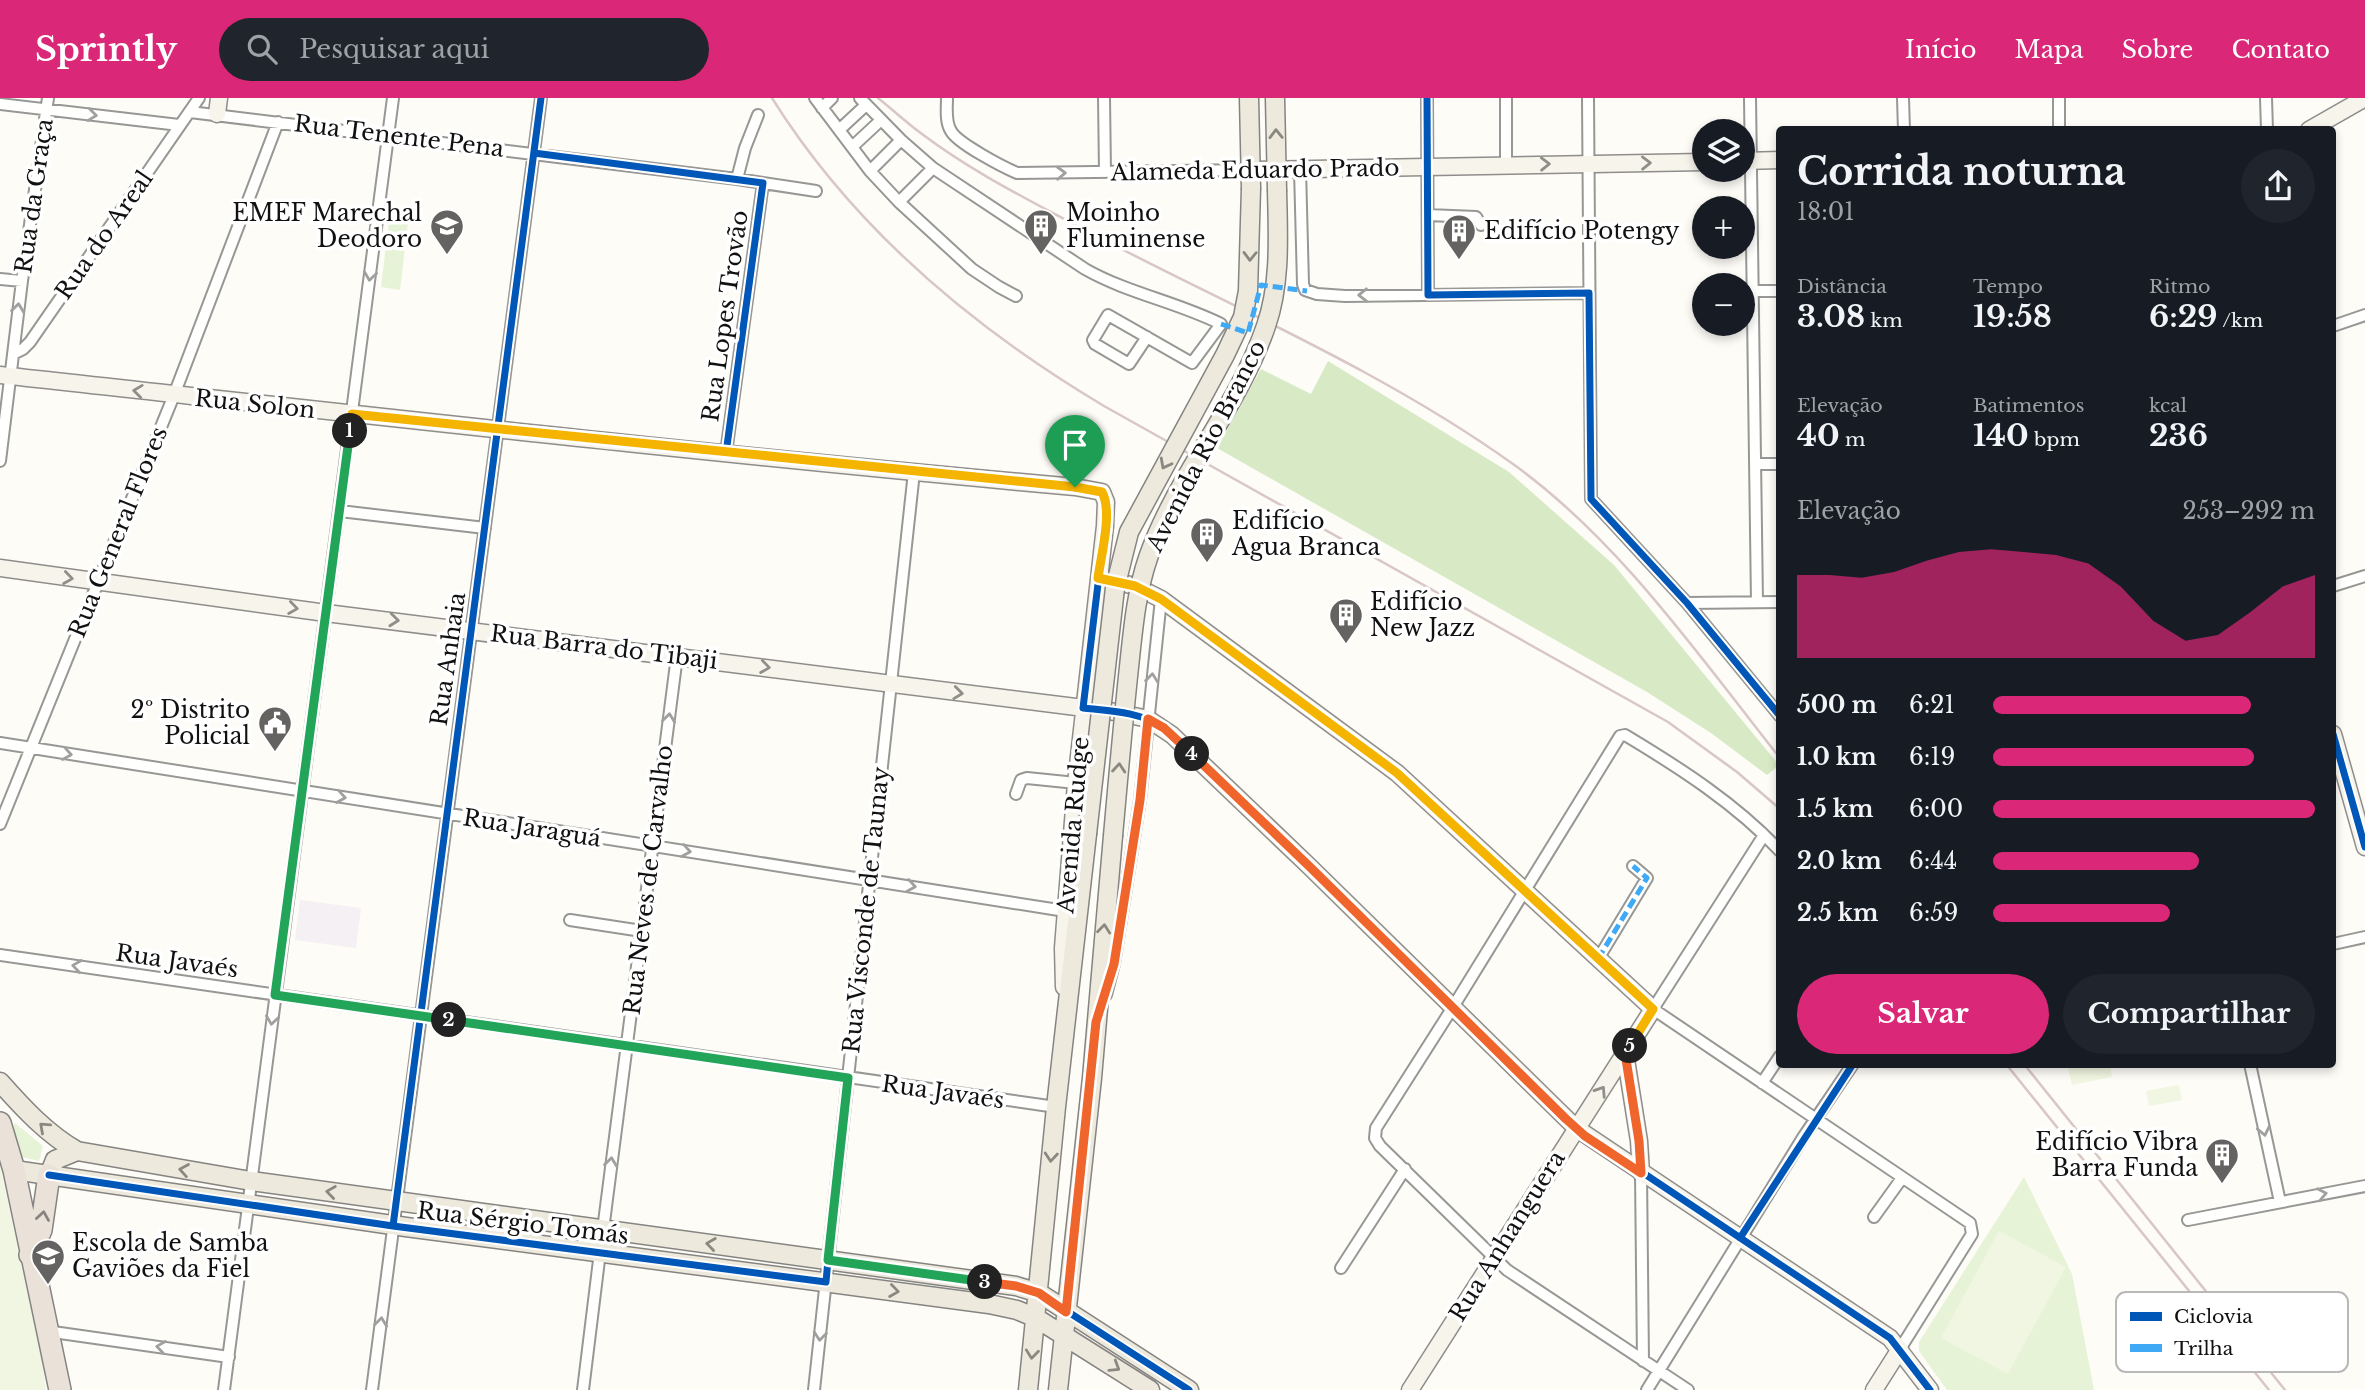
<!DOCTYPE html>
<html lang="pt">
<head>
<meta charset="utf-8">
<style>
  :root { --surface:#171b24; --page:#20242c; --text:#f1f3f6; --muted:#9ea1a6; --accent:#db2777 }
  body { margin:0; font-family:"Libre Baskerville",serif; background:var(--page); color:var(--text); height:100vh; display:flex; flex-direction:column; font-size:26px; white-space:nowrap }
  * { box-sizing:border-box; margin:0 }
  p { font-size:23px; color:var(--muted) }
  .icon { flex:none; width:38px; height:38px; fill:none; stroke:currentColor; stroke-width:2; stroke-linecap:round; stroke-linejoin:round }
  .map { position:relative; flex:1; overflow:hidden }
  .details { position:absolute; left:1776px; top:28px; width:560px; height:942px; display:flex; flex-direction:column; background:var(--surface); border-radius:7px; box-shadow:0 4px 10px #0003 }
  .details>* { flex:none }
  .fabs { position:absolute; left:1692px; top:21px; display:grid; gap:14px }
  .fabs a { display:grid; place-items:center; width:63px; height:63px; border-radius:50%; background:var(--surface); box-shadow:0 4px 10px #0003; font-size:35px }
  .pin { position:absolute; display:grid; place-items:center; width:60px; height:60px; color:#fff; margin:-72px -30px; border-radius:50% 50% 50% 0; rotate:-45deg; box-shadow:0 0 7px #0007 }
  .pin .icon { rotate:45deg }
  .km { position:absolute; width:35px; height:35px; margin:-18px; border-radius:50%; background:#222; color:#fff; font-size:19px; line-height:35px; text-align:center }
  .round { display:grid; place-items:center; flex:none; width:74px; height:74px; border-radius:37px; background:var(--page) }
  .summary { display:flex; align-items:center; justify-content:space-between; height:119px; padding:0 21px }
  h1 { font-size:38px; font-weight:700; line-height:52px }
  .figures { display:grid; grid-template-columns:repeat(3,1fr); gap:10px; height:119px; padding:7px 21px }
  .figures div { display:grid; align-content:center }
  .figures b { font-size:30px; font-weight:700 }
  .figures small { font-size:19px; font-weight:400 }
  .figures p { font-size:19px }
  .chart { height:196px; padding:14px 21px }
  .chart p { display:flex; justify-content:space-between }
  .chart svg { width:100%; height:126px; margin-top:7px; fill:var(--accent); opacity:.7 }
  .action { display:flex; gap:14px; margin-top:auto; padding:14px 21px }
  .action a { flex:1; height:80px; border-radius:42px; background:var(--accent); color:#fff; font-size:28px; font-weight:700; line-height:80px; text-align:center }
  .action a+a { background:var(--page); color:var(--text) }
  ul { padding:0 21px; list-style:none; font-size:23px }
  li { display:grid; grid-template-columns:112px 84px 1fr; align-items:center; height:52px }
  li i { height:18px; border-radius:9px; background:var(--accent) }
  header { display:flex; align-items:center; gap:42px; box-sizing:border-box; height:98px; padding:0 35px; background:var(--accent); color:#fff }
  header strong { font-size:33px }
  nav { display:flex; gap:38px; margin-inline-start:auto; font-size:24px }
  .search { width:490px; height:63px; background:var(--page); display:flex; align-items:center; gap:18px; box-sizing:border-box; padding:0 24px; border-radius:38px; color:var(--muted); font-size:26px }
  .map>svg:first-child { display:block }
  .industrial { fill:#f5f0f3 }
  .green { fill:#e7f3d7 }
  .forest { fill:#d8eac5 }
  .pitch { fill:#f0f6e1 }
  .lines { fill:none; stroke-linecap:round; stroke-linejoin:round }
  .street-casing { stroke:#979795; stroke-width:14 }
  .secondary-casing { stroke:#8e8d8b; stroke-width:19 }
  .primary-casing { stroke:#858482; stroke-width:21 }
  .highway-casing { stroke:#858482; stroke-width:24 }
  .street { stroke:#fffffe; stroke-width:10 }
  .secondary { stroke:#f6f4eb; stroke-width:16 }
  .primary { stroke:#ede9dc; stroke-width:18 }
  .highway { stroke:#eae1d8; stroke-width:21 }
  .rail { stroke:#d9c6c7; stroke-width:2.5 }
  .primary-bridge-casing { stroke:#858482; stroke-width:21; stroke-linecap:butt }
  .primary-bridge { stroke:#ede9dc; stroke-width:18 }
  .quiet { stroke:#3fa9f5; stroke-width:5; stroke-dasharray:10 5; stroke-linecap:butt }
  .cycleway-casing { stroke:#fff; stroke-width:11 }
  .cycleway { stroke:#0057b8; stroke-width:7 }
  .oneway { stroke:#a0a09f }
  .oneway2 { stroke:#8a8881 }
  .oneway3 { stroke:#8f8e89 }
  .oneway4 { stroke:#88837e }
  .split-1-casing { stroke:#fff; stroke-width:14 }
  .split-2-casing { stroke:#fff; stroke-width:14 }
  .split-3-casing { stroke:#fff; stroke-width:14 }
  .split-4-casing { stroke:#fff; stroke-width:14 }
  .split-5-casing { stroke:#fff; stroke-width:14 }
  .split-6-casing { stroke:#fff; stroke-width:14 }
  .split-1 { stroke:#f5b400; stroke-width:9 }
  .split-2 { stroke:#22a559; stroke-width:9 }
  .split-3 { stroke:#22a559; stroke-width:9 }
  .split-4 { stroke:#f0652b; stroke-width:9 }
  .split-5 { stroke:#f0652b; stroke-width:9 }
  .split-6 { stroke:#f5b400; stroke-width:9 }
  .labels { text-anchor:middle; stroke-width:7; stroke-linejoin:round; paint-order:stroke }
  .street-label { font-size:23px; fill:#111; stroke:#fff }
  .poi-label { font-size:23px; fill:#111; stroke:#fff; text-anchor:start }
  .key { fill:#fff; stroke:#b8b8b8; stroke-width:2 }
  .key-label { font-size:19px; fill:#111 }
</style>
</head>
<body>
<header>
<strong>Sprintly</strong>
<div class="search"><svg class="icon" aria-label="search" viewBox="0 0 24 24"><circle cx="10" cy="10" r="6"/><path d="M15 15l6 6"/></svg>Pesquisar aqui</div>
<nav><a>Início</a><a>Mapa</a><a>Sobre</a><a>Contato</a></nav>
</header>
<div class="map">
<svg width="2365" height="1292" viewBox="0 0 2365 1292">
  <rect width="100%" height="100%" fill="#fdfcf7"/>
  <path class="industrial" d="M300 802 361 810 356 850 295 842Z"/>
  <path class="green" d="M390 115 409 117 400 192 381 189Z
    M15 1025 43 1048 39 1063 22 1059 13 1030Z
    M2024 1079 2072 1176 2094 1292H1947L1919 1253V1244Z"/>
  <path class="forest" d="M1328 263 1509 374 1614 467 1779 667 1767 677 1711 635 1647 594 1217 350 1261 271 1311 296Z"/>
  <path class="pitch" d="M2067 966H2110L2112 979 2072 987Z
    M2179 987 2182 1002 2149 1008 2146 993Z
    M0 1068 42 1263 46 1292H0Z
    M1999 1133 2066 1169 2008 1276 1941 1240Z"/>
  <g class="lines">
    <g class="street-casing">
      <path id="street" d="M815 0 870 73 899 104 972 171 999 189 1016 198
        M860 0 901 42 933 70 1085 171C1127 195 1177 204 1221 226L1192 265 1108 217 1093 242 1095 246 1129 266 1147 239
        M947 0C947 10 945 24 951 33 957 45 1003 69 1017 75L1251 72
        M1104 0 1105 74
        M1427 0 1428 197
        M1588 0 1591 401 1687 505 1780 618
        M1750 0 1757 504
        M1903 0 1904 32
        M2059 0V32
        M2266 0 2267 32
        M0 6 179 27
        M822 10 832 0
        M190 14 737 81 816 93
        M839 32 866 7
        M852 49 881 22
        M1506 67V0
        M1300 71 1303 186 1305 192 1317 196 1345 198 1589 195
        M870 73 901 42
        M737 81 745 50 758 17
        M899 104 933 70
        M1428 117 1476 119 1481 127
        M0 181 22 183
        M1753 193H1780
        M2333 228 2365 217
        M13 256 23 251 30 244 199 0
        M726 355 763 85
        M0 363 22 183 48 0
        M1756 366H1780
        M340 413 485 430
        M2333 488 2365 478
        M1687 505 1780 504
        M0 645 1065 813
        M1016 696 1021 682 1027 680 1076 685
        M0 726 174 297 278 24
        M1764 737 1653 911 1970 1125 1972 1136 1900 1251
        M570 822 642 833
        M2333 846 2365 839
        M0 857 1056 1009
        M1598 861 1647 780 1633 768
        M1106 897 1114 866 1140 702 1161 501
        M2250 966 2280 1104
        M1762 985 1780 958
        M1641 1075 1643 1263
        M1874 1119 1902 1080
        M2188 1122 2365 1088
        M603 1132 677 558
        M1341 1170 1405 1071
        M46 1233 229 1259
        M224 1292 393 0
        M372 1292 541 0
        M583 1292 600 1154
        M814 1292 914 374
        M1647 1292 1804 1038 1853 966
        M1688 1292 1507 1172 1380 1048 1375 1040 1376 1030 1453 909 1620 638 1625 637C1680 670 1736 706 1780 753"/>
    </g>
    <g class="secondary-casing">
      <path id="secondary" d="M217 16 219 0
        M2309 32 2365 0
        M1743 63 1780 62
        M1251 72 1704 64
        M0 277C358 316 716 357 1075 389L1102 394 1106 404 1105 428 1076 685 1063 850 1064 889
        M0 470 326 515 1116 614 1148 621 1172 637 1310 769 1576 1030 1890 1240 1930 1292
        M1104 481 1135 488 1161 501 1397 675 1653 911 1410 1292
        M2333 636 2365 749
        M1625 955 1639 1043 1641 1075
        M1874 1292 1900 1251"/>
    </g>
    <g class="primary-casing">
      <path id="primary" d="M1249 0 1251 90
        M1275 0 1277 92
        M0 984C23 1010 47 1036 77 1053L251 1083 1016 1188 1039 1195 1189 1292
        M14 1072 406 1129 989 1206 1017 1212 1036 1220 1150 1292
        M49 1077 55 1062 77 1053
        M1028 1292 1056 1009 1087 736
        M1058 1292 1092 980 1113 738"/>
    </g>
    <g class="highway-casing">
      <path id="highway" d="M0 1025 14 1072 60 1292
        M30 1157 41 1132 49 1077"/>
    </g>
    <use href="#street" class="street"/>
    <use href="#secondary" class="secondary"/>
    <use href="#primary" class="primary"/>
    <use href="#highway" class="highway"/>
    <path class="rail" d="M772 0C854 131 973 230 1104 308L1668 624 1737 674 1780 711
      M878 0C893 12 907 25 922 36 971 73 1025 100 1079 129 1224 206 1379 270 1513 366 1620 443 1699 558 1780 660
      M2006 966 2269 1292
      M2024 966 2285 1292"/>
    <g class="primary-bridge-casing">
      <path id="primary-bridge" d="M1087 736 1115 490 1129 434 1225 257 1243 219 1248 193 1251 90
        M1113 738C1118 682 1123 625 1129 569 1133 532 1136 495 1148 460 1176 379 1239 308 1266 228 1281 185 1278 137 1277 92"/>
    </g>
    <use href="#primary-bridge" class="primary-bridge"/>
    <path class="quiet" d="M1221 226 1248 235 1261 187 1307 193
      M1598 861 1647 780 1633 768"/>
    <g class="cycleway-casing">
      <path id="cycleway" d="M1427 0 1428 197 1589 195 1591 401 1687 505 1780 618
        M534 55 763 85 726 355 1075 389 1102 394 1106 404 1105 428 1083 610C1111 613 1141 614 1164 630L1310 769 1576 1030 1890 1240 1930 1292
        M2333 636 2365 749
        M49 1077 393 1128 826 1184 828 1162 1016 1188 1039 1195 1189 1292
        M393 1128 541 0
        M1740 1140 1853 966"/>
    </g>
    <use href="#cycleway" class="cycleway"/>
  </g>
  <defs><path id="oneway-chevron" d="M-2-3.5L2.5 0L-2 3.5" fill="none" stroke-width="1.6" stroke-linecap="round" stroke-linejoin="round" transform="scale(1.75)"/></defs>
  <g class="oneway">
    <use href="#oneway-chevron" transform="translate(92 17) rotate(7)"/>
    <use href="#oneway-chevron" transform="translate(1061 75) rotate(-2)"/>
    <use href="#oneway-chevron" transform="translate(370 178) rotate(98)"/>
    <use href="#oneway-chevron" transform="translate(1363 197) rotate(179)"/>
    <use href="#oneway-chevron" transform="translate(18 210) rotate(-83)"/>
    <use href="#oneway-chevron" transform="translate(1152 580) rotate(-84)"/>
    <use href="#oneway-chevron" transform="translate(669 620) rotate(-83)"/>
    <use href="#oneway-chevron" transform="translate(67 656) rotate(10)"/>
    <use href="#oneway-chevron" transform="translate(341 699) rotate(9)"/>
    <use href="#oneway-chevron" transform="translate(686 753) rotate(9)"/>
    <use href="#oneway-chevron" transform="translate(911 788) rotate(9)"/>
    <use href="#oneway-chevron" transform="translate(77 868) rotate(-172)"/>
    <use href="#oneway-chevron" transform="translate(272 922) rotate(98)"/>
    <use href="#oneway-chevron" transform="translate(2264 1033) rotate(78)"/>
    <use href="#oneway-chevron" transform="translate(611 1064) rotate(-83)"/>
    <use href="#oneway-chevron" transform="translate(2322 1096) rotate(-11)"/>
    <use href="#oneway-chevron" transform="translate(381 1224) rotate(-83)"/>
    <use href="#oneway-chevron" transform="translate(820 1238) rotate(96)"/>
    <use href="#oneway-chevron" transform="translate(161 1249) rotate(-172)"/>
  </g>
  <g class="oneway2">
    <use href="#oneway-chevron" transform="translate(1276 36) rotate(-91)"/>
    <use href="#oneway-chevron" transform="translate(1250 158) rotate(91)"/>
    <use href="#oneway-chevron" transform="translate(1165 366) rotate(118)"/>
    <use href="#oneway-chevron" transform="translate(1119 670) rotate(-85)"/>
    <use href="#oneway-chevron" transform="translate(1104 831) rotate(-84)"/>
    <use href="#oneway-chevron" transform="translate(44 1029) rotate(-138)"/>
    <use href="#oneway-chevron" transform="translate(1051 1059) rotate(95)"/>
    <use href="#oneway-chevron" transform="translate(184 1072) rotate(-170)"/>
    <use href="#oneway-chevron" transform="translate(331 1094) rotate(-172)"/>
    <use href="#oneway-chevron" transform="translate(711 1146) rotate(-172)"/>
    <use href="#oneway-chevron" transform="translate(894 1193) rotate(8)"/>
    <use href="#oneway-chevron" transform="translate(1032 1256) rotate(96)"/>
    <use href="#oneway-chevron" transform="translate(1115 1269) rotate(32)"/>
  </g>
  <g class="oneway3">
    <use href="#oneway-chevron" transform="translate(1646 65) rotate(-1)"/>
    <use href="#oneway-chevron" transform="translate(1545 66) rotate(-1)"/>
    <use href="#oneway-chevron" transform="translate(138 293) rotate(-173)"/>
    <use href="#oneway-chevron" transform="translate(68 480) rotate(8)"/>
    <use href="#oneway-chevron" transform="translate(293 510) rotate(8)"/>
    <use href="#oneway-chevron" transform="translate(394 522) rotate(6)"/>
    <use href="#oneway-chevron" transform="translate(765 569) rotate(8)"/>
    <use href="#oneway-chevron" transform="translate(958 595) rotate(7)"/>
    <use href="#oneway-chevron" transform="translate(1601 993) rotate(-57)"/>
  </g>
  <use class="oneway4" href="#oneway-chevron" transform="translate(43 1118) rotate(-81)"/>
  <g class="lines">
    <g class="split-1-casing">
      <path id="split-1" d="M350 333 352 316 1075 389"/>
    </g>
    <g class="split-2-casing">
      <path id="split-2" d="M350 333 275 897 449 922"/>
    </g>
    <g class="split-3-casing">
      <path id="split-3" d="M449 922 848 980 828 1162 985 1184"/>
    </g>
    <g class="split-4-casing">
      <path id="split-4" d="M985 1184 1016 1188 1039 1195 1066 1214 1096 924 1114 866 1140 702 1148 621 1164 630 1192 656"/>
    </g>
    <g class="split-5-casing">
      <path id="split-5" d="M1192 656 1310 769 1566 1021 1585 1038 1641 1075 1639 1043 1625 955 1630 948"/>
    </g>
    <g class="split-6-casing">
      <path id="split-6" d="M1075 389 1102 394C1113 414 1101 457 1098 480L1135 488 1161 501 1397 675 1653 911 1630 948"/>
    </g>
    <use href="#split-1" class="split-1"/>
    <use href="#split-2" class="split-2"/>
    <use href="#split-3" class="split-3"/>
    <use href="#split-4" class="split-4"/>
    <use href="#split-5" class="split-5"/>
    <use href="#split-6" class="split-6"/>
  </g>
  <defs>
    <g id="school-pin" transform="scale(1.75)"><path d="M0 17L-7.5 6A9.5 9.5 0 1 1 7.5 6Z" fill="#646362" stroke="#fff"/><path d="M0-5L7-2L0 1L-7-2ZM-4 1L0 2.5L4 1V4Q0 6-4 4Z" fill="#fff"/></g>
    <g id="building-pin" transform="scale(1.75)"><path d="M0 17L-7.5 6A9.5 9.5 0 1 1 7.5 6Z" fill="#646362" stroke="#fff"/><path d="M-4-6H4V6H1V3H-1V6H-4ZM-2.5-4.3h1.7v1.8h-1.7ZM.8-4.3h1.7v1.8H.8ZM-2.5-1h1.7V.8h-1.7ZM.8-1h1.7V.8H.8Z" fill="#fff"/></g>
    <g id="civic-pin" transform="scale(1.75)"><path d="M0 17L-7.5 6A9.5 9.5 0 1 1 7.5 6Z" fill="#646362" stroke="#fff"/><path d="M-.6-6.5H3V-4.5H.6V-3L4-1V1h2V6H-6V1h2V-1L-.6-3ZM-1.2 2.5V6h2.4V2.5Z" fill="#fff"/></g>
  </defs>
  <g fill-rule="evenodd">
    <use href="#school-pin" x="447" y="128"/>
    <use href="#building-pin" x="1041" y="128"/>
    <use href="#building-pin" x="1459" y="133"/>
    <use href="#building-pin" x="1207" y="436"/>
    <use href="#building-pin" x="1346" y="517"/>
    <use href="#civic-pin" x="275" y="625"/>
    <use href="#building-pin" x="2222" y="1057"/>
    <use href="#school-pin" x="48" y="1158"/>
  </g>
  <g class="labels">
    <g class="street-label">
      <text transform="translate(399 38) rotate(7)" y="8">Rua Tenente Pena</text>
      <text transform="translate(1255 72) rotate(-1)" y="8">Alameda Eduardo Prado</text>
      <text transform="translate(34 98) rotate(-82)" y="8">Rua da Graça</text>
      <text transform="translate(104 137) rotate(-55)" y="8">Rua do Areal</text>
      <text transform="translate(725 218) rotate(-82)" y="8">Rua Lopes Trovão</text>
      <text transform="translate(255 306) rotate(6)" y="8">Rua Solon</text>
      <text transform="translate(1206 348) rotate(-63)" y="8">Avenida Rio Branco</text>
      <text transform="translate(118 434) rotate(-68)" y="8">Rua General Flores</text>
      <text transform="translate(604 549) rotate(7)" y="8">Rua Barra do Tibaji</text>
      <text transform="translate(448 561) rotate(-82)" y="8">Rua Anhaia</text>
      <text transform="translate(1073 727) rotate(-85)" y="8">Avenida Rudge</text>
      <text transform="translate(532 730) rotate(9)" y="8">Rua Jaraguá</text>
      <text transform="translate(648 782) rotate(-83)" y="8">Rua Neves de Carvalho</text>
      <text transform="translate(866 812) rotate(-84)" y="8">Rua Visconde de Taunay</text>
      <text transform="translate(177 863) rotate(8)" y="8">Rua Javaés</text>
      <text transform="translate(943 994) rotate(8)" y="8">Rua Javaés</text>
      <text transform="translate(523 1125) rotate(7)" y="8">Rua Sérgio Tomás</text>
      <text transform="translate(1507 1138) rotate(-58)" y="8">Rua Anhanguera</text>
    </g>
    <g class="poi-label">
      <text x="422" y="123" text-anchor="end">EMEF Marechal<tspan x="422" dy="26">Deodoro</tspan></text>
      <text x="1066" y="123">Moinho<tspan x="1066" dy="26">Fluminense</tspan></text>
      <text x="1484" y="141">Edifício Potengy</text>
      <text x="1232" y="431">Edifício<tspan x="1232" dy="26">Agua Branca</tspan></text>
      <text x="1370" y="512">Edifício<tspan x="1370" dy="26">New Jazz</tspan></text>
      <text x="250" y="620" text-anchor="end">2º Distrito<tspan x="250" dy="26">Policial</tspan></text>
      <text x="2198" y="1052" text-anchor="end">Edifício Vibra<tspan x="2198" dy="26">Barra Funda</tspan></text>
      <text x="72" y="1153">Escola de Samba<tspan x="72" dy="26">Gaviões da Fiel</tspan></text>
    </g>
  </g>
  <rect x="2116" y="1194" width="232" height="80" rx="10" class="key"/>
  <rect x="2130" y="1214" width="32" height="9" fill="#0057b8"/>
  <rect x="2130" y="1246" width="32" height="8" fill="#3fa9f5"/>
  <g class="key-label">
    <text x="2174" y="1225">Ciclovia</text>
    <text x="2174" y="1257">Trilha</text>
  </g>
</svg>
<div class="fabs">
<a><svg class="icon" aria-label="layers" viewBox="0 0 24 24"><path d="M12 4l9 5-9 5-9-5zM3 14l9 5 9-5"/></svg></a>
<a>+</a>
<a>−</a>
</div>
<div class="pin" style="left:1075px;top:389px;background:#1e9e55"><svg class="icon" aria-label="arrive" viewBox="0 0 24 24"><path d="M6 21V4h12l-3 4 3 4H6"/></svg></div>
<b class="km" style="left:350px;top:333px">1</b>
<b class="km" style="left:449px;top:922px">2</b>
<b class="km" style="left:985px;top:1184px">3</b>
<b class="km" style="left:1192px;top:656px">4</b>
<b class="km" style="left:1630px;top:948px">5</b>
<section class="details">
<div class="summary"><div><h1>Corrida noturna</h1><p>18:01</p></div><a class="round"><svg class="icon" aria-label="share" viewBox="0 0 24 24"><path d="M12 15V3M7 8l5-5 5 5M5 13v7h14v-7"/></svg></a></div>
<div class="figures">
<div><p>Distância</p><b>3.08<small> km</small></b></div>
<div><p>Tempo</p><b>19:58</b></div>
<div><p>Ritmo</p><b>6:29<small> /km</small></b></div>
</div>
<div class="figures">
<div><p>Elevação</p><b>40<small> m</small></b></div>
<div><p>Batimentos</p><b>140<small> bpm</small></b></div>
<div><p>kcal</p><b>236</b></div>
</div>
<div class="chart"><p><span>Elevação</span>253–292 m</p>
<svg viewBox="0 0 160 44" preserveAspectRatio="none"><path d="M0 44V15L10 15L20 16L30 14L40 10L50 7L60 6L70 7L80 8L90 11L100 19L110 31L120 38L130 36L140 28L150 19L160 15V44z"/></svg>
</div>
<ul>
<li><b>500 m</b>6:21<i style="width:80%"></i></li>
<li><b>1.0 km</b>6:19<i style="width:81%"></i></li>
<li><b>1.5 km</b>6:00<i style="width:100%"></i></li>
<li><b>2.0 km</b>6:44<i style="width:64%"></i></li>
<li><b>2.5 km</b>6:59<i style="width:55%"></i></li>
</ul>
<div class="action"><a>Salvar</a><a>Compartilhar</a></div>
</section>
</div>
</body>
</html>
